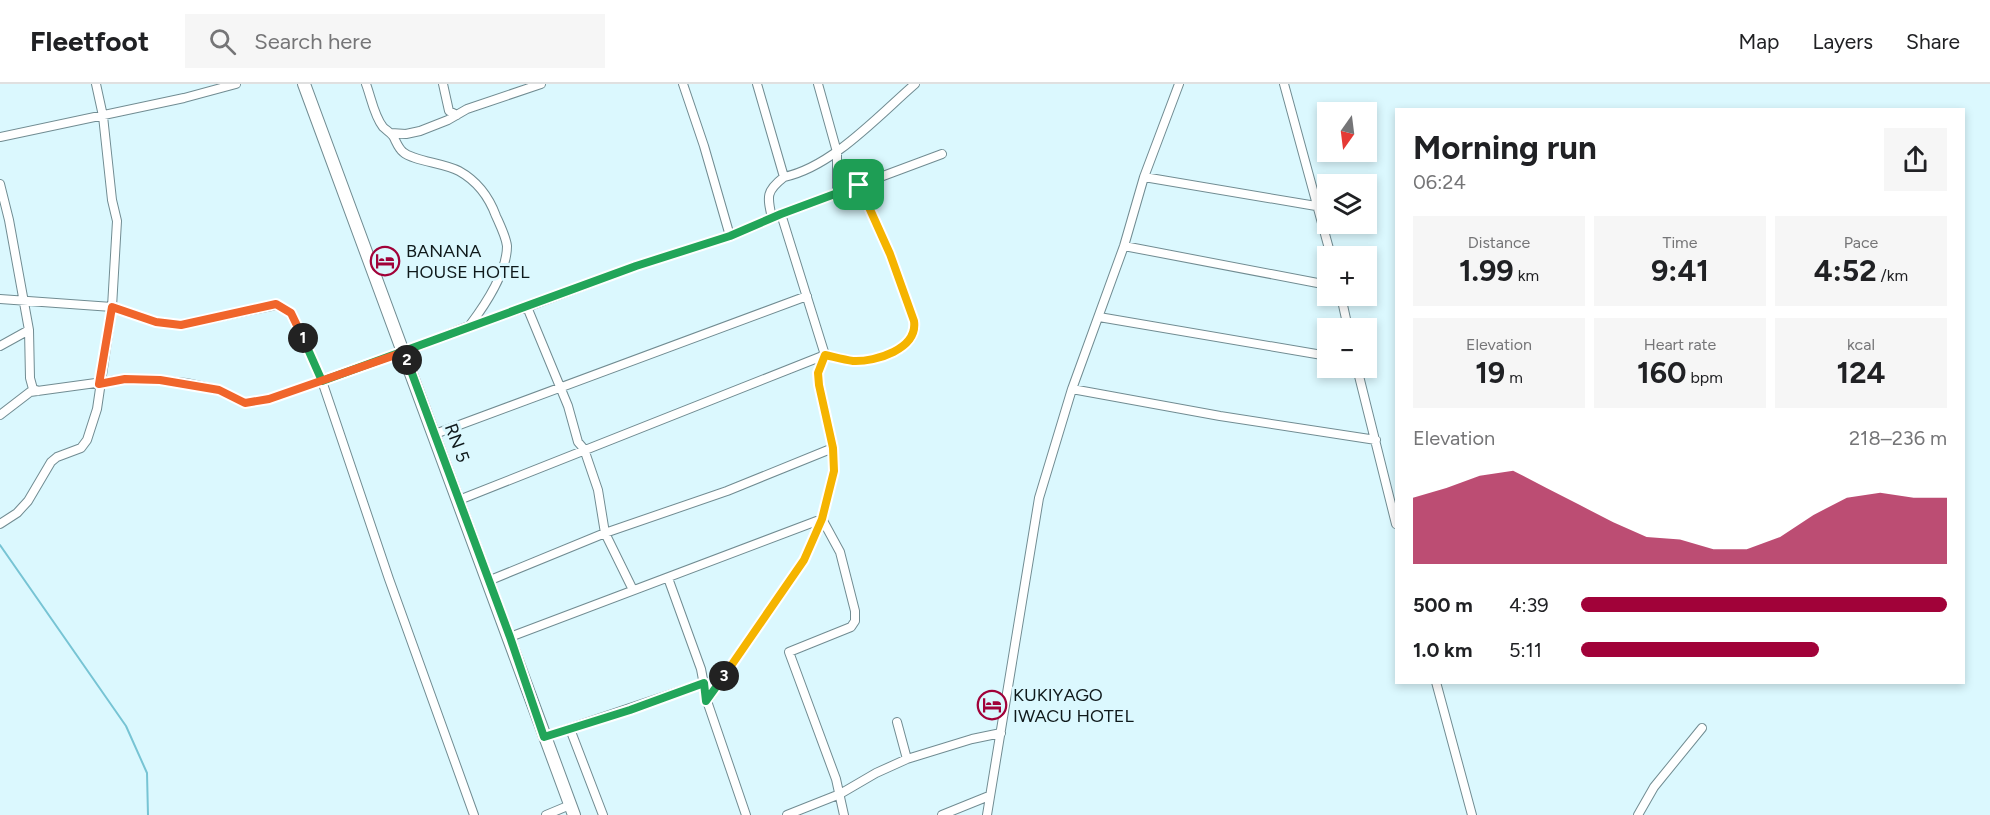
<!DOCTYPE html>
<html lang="en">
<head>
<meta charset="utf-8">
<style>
  :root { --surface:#fff; --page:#f6f6f6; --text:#202124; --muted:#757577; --line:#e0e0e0; --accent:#a10239 }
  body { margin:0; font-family:Figtree,sans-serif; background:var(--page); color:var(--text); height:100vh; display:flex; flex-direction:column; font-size:22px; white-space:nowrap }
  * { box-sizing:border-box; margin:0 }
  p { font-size:20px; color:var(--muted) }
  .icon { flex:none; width:33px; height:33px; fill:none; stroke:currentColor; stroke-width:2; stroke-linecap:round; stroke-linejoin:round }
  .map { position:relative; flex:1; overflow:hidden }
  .panel { position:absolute; left:1395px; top:24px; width:570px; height:576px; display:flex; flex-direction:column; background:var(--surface); border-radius:0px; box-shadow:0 3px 9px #0003 }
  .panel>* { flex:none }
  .needle { width:39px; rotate:194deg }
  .fabs { position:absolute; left:1317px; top:18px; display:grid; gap:12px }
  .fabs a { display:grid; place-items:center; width:60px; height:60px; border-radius:0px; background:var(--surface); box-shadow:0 3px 9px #0003; font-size:30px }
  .pin { position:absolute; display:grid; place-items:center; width:51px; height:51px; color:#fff; margin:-26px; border-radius:12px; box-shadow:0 3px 9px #0006 }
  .km { position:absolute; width:30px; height:30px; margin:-15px; border-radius:50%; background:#222; color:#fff; font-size:16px; line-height:30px; text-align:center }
  .round { display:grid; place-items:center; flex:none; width:63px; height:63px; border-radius:0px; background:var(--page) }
  .overview { display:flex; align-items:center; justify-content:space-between; height:102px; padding:0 18px }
  h1 { font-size:33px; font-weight:700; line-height:45px }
  .figures { display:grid; grid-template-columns:repeat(3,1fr); gap:9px; height:102px; padding:6px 18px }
  .figures div { display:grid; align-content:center; border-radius:0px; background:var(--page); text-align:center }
  .figures b { font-size:30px; font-weight:700 }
  .figures small { font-size:16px; font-weight:400 }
  .figures p { font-size:16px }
  .chart { height:168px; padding:12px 18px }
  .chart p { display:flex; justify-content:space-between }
  .chart svg { width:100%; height:108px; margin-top:6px; fill:var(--accent); opacity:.7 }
  ul { padding:0 18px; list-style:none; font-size:20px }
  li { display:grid; grid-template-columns:96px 72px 1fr; align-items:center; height:45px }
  li i { height:15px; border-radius:8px; background:var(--accent) }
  header { display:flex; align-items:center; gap:36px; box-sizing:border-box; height:84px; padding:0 30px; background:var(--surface); border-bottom:2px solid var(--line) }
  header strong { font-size:28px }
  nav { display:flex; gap:33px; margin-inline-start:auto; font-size:21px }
  .search { width:420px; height:54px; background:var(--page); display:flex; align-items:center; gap:15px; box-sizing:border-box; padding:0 21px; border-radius:0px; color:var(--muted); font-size:22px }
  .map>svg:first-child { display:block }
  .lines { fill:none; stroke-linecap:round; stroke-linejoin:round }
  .stream { stroke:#77c4d4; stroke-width:2 }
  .minor-casing { stroke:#718c92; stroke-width:10 }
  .primary-casing { stroke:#718c92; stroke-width:14 }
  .minor { stroke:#fff; stroke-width:8 }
  .primary { stroke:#fff; stroke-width:12 }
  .split-1-casing { stroke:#fff; stroke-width:12 }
  .split-2-casing { stroke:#fff; stroke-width:12 }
  .split-3-casing { stroke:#fff; stroke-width:12 }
  .split-4-casing { stroke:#fff; stroke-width:12 }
  .split-1 { stroke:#22a559; stroke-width:8 }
  .split-2 { stroke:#f0652b; stroke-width:8 }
  .split-3 { stroke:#22a559; stroke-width:8 }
  .split-4 { stroke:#f5b400; stroke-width:8 }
  .labels { text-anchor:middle; stroke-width:6; stroke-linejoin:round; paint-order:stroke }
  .poi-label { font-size:18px; fill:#0f191b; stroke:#dbf8fe; text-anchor:start }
  .street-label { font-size:18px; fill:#0f191b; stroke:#dbf8fe }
</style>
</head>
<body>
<header>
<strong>Fleetfoot</strong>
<div class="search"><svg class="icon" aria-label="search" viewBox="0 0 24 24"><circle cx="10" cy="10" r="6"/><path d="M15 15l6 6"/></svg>Search here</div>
<nav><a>Map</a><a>Layers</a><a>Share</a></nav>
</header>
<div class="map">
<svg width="1990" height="731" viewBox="0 0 1990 731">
  <rect width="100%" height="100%" fill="#dbf8fe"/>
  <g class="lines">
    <path class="stream" d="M0 461 126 642 147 689 148 731"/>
    <g class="minor-casing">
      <path id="minor" d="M366 0C371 13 374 32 383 43 386 46 390 48 393 52 396 57 398 64 403 68 413 77 444 79 459 87 477 97 489 113 496 132 500 141 506 153 507 162 507 188 485 221 470 241
        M443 0 449 27 457 31
        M683 0 704 62 730 152
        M757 0 784 93C766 107 767 112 772 134
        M818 0 837 68V109
        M1284 0 1331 172
        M391 49 406 50 420 47 448 36 467 25 541 0
        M0 53 184 14 236 0
        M784 93C832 83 878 32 915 0
        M1144 93 1316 122
        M0 100 9 136 29 246 0 262
        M1124 162 1328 201
        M1341 212 1348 244
        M0 215 112 223 156 238 181 241 276 221 291 229 322 297 389 495 474 731
        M527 223 568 322 578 358 584 365 598 406 605 449 633 506
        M1099 233 1328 272
        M29 246 30 294 33 305 38 307
        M1357 284 1396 440
        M1072 305 1220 332 1376 356
        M0 331 30 308 125 295H146L186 299 219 306 245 319 269 315 404 268 469 242 527 223 636 182 730 152 781 130 942 70
        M435 350 807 212
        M459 416 825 271C834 273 844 276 853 277 876 278 918 266 914 237L890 170 859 101
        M0 440 17 429 28 417 51 378 57 373 81 364 87 356 97 325 112 223 117 137 112 116 103 32 96 0
        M668 494 701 585 707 617 746 731
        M488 497 605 449 727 407 833 364
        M510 553 822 435 840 468 855 527V537L851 543 789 568 836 695 844 731
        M1436 598 1472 731
        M707 617 804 476 822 435 834 387 833 364 819 301 818 289 825 271 781 130
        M897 638 907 675
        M570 645 603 731
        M544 653 704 599
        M546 731 570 721
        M787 731 840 710 876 689 907 675 972 655 1001 649
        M942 731 989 712
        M987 731 1039 414 1072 305 1124 162 1144 93 1179 0
        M1638 731 1654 703 1702 644"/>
    </g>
    <g class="primary-casing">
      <path id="primary" d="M304 0 574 731"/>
    </g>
    <use href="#minor" class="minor"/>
    <use href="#primary" class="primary"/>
  </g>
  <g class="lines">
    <g class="split-1-casing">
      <path id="split-1" d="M303 254 322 297 636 182 730 152 781 130 859 101"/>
    </g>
    <g class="split-2-casing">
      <path id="split-2" d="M303 254 291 229 276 220 181 241 156 238 112 223 99 300 125 295 160 296 219 306 245 319 269 315 404 268 407 276"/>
    </g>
    <g class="split-3-casing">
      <path id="split-3" d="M407 276 510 553 544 653 630 626 704 599 706 617 724 592"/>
    </g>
    <g class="split-4-casing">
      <path id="split-4" d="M724 592 804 476 822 435 834 387 833 364 819 301 818 289 825 271C834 273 844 276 853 277 876 278 918 265 914 237L890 170 859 101"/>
    </g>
    <use href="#split-1" class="split-1"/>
    <use href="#split-2" class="split-2"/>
    <use href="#split-3" class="split-3"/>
    <use href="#split-4" class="split-4"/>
  </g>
  <defs>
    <g id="hotel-ring" transform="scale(1.5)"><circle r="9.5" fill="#dbf8fe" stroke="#a10239" stroke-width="1.5"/><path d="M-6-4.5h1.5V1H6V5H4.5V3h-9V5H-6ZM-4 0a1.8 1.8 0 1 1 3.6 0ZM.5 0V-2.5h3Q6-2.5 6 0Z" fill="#a10239"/></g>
  </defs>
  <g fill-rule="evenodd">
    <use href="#hotel-ring" x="385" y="177"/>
    <use href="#hotel-ring" x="992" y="621"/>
  </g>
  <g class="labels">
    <g class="poi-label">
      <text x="406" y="173">BANANA<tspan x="406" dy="21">HOUSE HOTEL</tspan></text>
      <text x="1013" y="617">KUKIYAGO<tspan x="1013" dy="21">IWACU HOTEL</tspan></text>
    </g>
    <g class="street-label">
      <text transform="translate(457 359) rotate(70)" y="6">RN 5</text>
    </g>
  </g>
</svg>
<div class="fabs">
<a><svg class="needle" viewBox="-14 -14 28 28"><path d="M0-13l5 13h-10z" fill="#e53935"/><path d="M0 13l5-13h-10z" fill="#757577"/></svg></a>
<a><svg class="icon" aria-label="layers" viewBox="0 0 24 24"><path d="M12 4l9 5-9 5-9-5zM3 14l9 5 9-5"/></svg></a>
<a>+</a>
<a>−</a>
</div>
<div class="pin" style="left:859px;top:101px;background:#1e9e55"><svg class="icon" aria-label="arrive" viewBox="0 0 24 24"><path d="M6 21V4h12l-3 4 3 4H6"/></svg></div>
<b class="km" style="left:303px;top:254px">1</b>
<b class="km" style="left:407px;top:276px">2</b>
<b class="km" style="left:724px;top:592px">3</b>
<section class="panel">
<div class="overview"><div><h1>Morning run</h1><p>06:24</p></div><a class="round"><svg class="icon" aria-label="share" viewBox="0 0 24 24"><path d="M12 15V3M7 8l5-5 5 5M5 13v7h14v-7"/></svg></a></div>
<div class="figures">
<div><p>Distance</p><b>1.99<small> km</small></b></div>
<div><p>Time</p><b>9:41</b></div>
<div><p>Pace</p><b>4:52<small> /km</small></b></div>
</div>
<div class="figures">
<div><p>Elevation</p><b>19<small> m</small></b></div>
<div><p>Heart rate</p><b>160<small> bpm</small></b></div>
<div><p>kcal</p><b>124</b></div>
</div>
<div class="chart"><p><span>Elevation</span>218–236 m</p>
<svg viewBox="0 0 160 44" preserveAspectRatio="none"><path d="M0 44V17L10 13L20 8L30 6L40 13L50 20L60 27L70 33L80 34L90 38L100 38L110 33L120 24L130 17L140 15L150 17L160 17V44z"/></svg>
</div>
<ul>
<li><b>500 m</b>4:39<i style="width:100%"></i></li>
<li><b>1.0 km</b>5:11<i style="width:65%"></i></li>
</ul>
</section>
</div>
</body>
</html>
